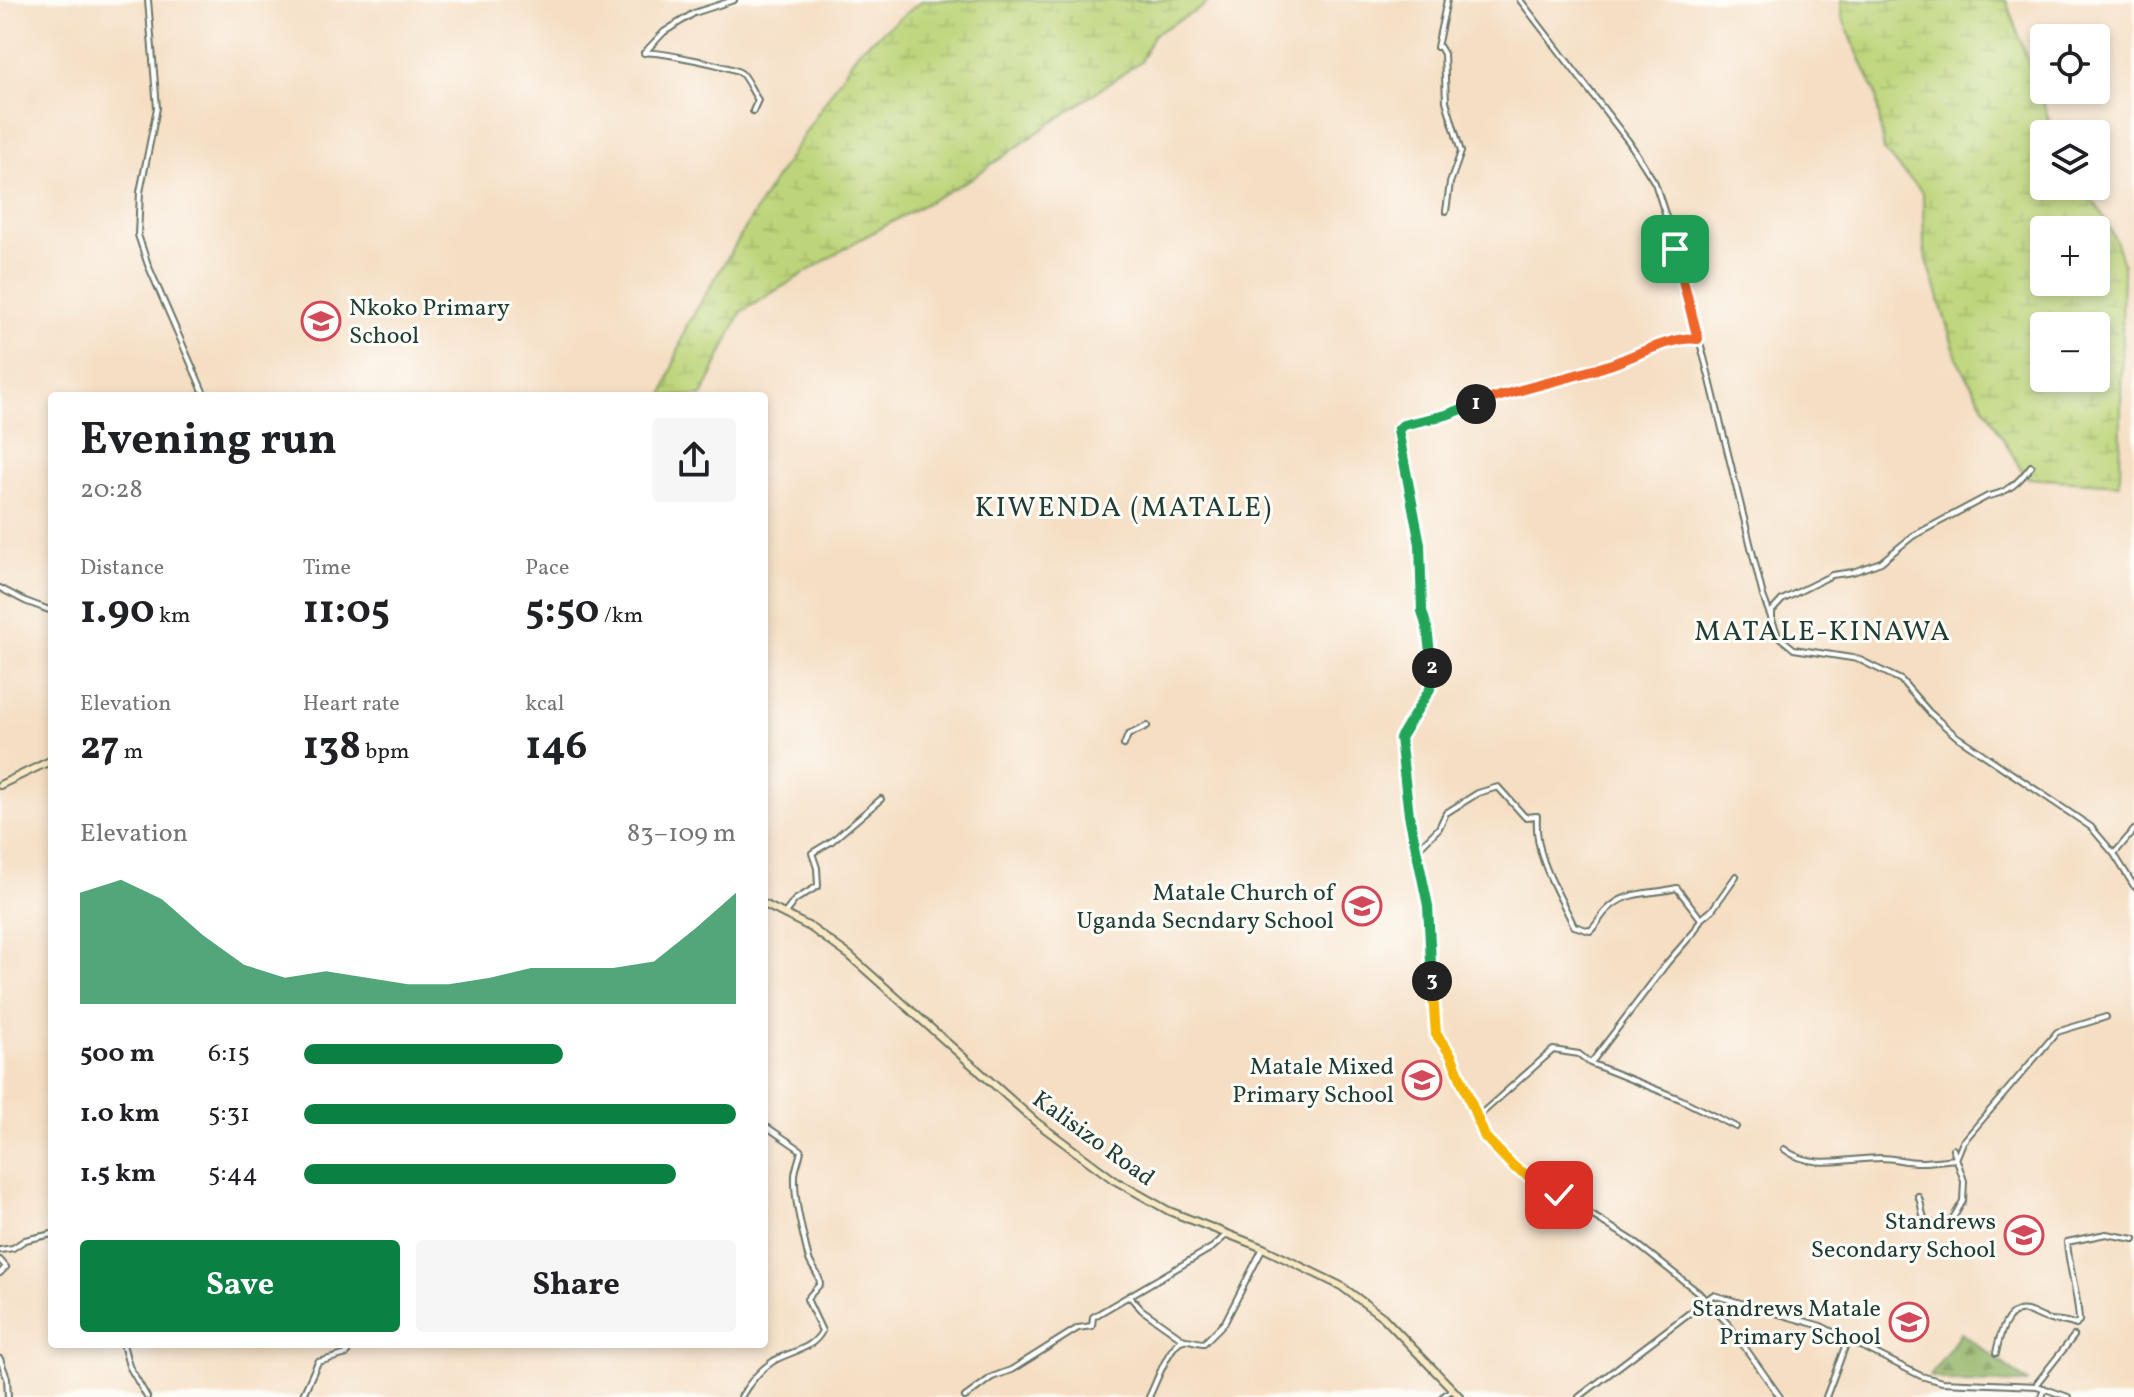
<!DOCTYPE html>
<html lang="en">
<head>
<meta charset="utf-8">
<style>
  :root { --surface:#fff; --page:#f6f6f6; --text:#202124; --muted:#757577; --accent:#0b8043 }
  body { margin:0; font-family:Vollkorn,serif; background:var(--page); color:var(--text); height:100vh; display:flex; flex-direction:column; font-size:30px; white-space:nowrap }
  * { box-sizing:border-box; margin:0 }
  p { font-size:26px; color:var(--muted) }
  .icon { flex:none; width:44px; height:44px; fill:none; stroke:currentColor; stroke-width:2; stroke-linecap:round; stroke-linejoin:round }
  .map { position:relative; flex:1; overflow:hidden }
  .sheet { position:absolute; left:48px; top:392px; width:720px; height:956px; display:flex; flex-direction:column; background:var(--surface); border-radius:8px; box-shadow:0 4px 12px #0003 }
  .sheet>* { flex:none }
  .controls { position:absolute; left:2030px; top:24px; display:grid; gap:16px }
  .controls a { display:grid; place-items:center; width:80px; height:80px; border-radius:8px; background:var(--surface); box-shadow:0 4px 12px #0003; font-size:40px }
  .pin { position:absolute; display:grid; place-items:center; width:68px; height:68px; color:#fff; margin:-34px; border-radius:16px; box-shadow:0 4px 12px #0006 }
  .km { position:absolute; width:40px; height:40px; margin:-20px; border-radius:50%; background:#222; color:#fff; font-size:22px; line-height:40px; text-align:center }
  .round { display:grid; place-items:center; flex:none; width:84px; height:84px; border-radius:8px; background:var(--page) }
  .overview { display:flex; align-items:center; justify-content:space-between; height:136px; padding:0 32px }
  h1 { font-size:44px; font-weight:700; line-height:60px }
  .metrics { display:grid; grid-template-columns:repeat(3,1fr); gap:12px; height:136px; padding:8px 32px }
  .metrics div { display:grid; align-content:center }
  .metrics b { font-size:40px; font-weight:700 }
  .metrics small { font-size:22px; font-weight:400 }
  .metrics p { font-size:22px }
  .chart { height:224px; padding:16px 32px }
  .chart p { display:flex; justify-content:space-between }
  .chart svg { width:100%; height:144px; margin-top:8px; fill:var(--accent); opacity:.7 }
  .primary-button { display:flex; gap:16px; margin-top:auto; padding:16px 32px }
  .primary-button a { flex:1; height:92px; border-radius:8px; background:var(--accent); color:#fff; font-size:32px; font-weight:700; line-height:92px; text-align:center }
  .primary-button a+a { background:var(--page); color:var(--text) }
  ul { padding:0 32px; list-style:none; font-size:26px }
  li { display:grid; grid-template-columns:128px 96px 1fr; align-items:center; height:60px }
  li i { height:20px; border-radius:10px; background:var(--accent) }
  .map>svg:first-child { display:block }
  .forest { fill:url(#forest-firs); stroke:#5a7a4f; stroke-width:2 }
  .wetland { fill:url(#wetland-marsh); stroke:#6e8957; stroke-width:2; fill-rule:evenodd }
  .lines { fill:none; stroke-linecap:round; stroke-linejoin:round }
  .street-casing { stroke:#6a7566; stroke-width:8 }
  .secondary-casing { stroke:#6a7566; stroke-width:10 }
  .street { stroke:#fff; stroke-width:4 }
  .secondary { stroke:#f8e8c3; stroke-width:6 }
  .split-1-casing { stroke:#fff; stroke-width:16 }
  .split-2-casing { stroke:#fff; stroke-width:16 }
  .split-3-casing { stroke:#fff; stroke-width:16 }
  .split-4-casing { stroke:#fff; stroke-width:16 }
  .split-1 { stroke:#f0652b; stroke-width:10 }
  .split-2 { stroke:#22a559; stroke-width:10 }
  .split-3 { stroke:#22a559; stroke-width:10 }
  .split-4 { stroke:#f5b400; stroke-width:10 }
  .labels { text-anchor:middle; stroke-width:6; stroke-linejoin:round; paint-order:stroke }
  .poi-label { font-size:24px; fill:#1f3d34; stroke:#fdfcf7; text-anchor:end }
  .street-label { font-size:24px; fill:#1f3d34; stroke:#fdfcf7 }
  .quarter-label { font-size:28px; letter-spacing:2px; fill:#1f3d34; stroke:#fdfcf7 }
</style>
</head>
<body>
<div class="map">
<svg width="2134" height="1397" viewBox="0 0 2134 1397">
  <defs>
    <pattern id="forest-firs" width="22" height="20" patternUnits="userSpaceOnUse" patternTransform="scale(2)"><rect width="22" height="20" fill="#96b66a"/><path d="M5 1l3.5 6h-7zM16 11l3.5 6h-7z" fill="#7a9558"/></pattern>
    <pattern id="wetland-marsh" width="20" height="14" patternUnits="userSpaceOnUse" patternTransform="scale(2)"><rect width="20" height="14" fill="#bdd57a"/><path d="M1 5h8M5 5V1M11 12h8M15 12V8" fill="none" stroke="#a2b86a"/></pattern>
  </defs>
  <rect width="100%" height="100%" fill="#fdfcf7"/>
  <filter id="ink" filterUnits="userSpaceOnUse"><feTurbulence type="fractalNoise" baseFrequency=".0125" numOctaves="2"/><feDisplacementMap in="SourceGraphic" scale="16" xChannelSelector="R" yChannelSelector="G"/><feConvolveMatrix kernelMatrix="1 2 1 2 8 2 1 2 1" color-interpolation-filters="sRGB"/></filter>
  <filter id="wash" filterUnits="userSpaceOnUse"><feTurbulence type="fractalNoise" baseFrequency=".006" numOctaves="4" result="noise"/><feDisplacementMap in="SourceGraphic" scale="32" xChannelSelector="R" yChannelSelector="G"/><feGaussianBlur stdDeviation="1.8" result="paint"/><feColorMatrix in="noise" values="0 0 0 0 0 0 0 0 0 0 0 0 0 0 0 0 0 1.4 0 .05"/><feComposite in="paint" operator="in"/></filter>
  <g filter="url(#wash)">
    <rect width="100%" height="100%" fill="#f5dec3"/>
    <path class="forest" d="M1961 1333 2028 1382 2027 1383 1956 1382 1930 1376Z"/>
    <path class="wetland" d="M923 0H1210L1203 7 1153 35 1141 61 972 178 857 241 741 312 702 396H663L686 327 770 187 858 51Z
      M1841 0H2006L2054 134H2044V186H2082C2103 211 2115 234 2123 265L2120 484 2026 478 1958 361 1924 250 1923 193 1884 151 1876 95 1842 17ZM2044 230H2096V282H2044ZM2044 326H2096V378H2044Z"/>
  </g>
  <g filter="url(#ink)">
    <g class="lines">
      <g class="street-casing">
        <path id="street" d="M148 0 157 108 140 192 138 235 148 265 205 396
          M1520 0 1629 142 1655 183 1669 226 1710 380 1763 596 1778 636 1794 649 1858 659 1901 680 1929 712 1956 736 2091 827 2114 854 2134 886
          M1437 47 1447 0
          M1440 47 1444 54 1446 101 1461 152 1450 183 1446 211
          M646 51 664 32 694 13 734 0
          M644 53C653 50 734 67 741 73 748 80 752 92 758 100L753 111
          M1698 339H1683L1609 365 1509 392 1454 412 1399 427 1420 544 1422 611 1427 628 1432 673 1430 689 1400 734V744L1409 815 1420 860 1428 906 1433 968 1432 1005 1436 1034 1451 1055 1485 1137 1514 1167 1632 1240 1699 1293 1729 1325 1780 1397
          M0 588 25 601 52 611
          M1772 618V611L1782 600 1832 575 1853 572 1881 562 1913 536 1988 496C2008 493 2019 482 2031 466
          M1124 745 1128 735 1147 726
          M1417 850 1439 828 1446 813 1478 793 1498 787 1525 817 1537 816C1534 856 1557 890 1574 926L1590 931C1597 925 1600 917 1606 911 1626 890 1647 895 1672 889L1677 888 1701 919 1712 910 1736 876
          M2114 854 2134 830
          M785 913 795 900 818 886 817 868 812 853 832 841 881 799
          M1591 1063 1667 963 1694 932 1701 919
          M1477 1121 1482 1113 1553 1050 1579 1054 1590 1063 1680 1099 1736 1127
          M1784 1149C1811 1171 1850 1158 1881 1158 1894 1158 1906 1162 1919 1162 1931 1162 1944 1160 1956 1159L1963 1142 2057 1032 2106 1017
          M1918 1196C1923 1205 1920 1214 1927 1223L1949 1225 1963 1201 1964 1181 1953 1149
          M0 1250 13 1248 25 1240 52 1234
          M0 1260 6 1267 0 1273
          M1129 1296 1142 1310 1183 1339
          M123 1344 129 1366 147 1397
          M1996 1353C1999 1338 2006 1306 2027 1311 2035 1313 2043 1319 2051 1320 2061 1321 2066 1321 2076 1325L2079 1321C2078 1294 2069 1269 2067 1242L2106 1234 2134 1239
          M0 1359 7 1378 8 1397
          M2037 1383 2074 1336
          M302 1397 318 1362 347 1354 348 1344
          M741 1397C749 1383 759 1371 772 1362 788 1351 812 1351 822 1331L807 1299 820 1284C820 1273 810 1267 808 1256 802 1229 794 1202 795 1175 796 1166 800 1158 801 1150L764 1125
          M965 1397 992 1377 1011 1370 1078 1328 1092 1326 1093 1317 1213 1247 1226 1235
          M1149 1397C1155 1386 1170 1341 1184 1340 1189 1339 1197 1343 1204 1343L1225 1322 1263 1248
          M1442 1397 1453 1389
          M1579 1397 1713 1295 1821 1326 1921 1376 1942 1382 2037 1386 2068 1397
          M1826 1397 1848 1339
          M2041 1397 2044 1388"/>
      </g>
      <g class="secondary-casing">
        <path id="secondary" d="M0 785 52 760
          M764 904 810 927 849 955 1036 1122 1114 1180 1169 1211 1263 1248 1341 1286 1383 1317 1460 1397"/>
      </g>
      <use href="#street" class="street"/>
      <use href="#secondary" class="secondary"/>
    </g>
  </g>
  <g class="lines" filter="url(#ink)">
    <g class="split-1-casing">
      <path id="split-1" d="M1476 404C1520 388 1565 380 1609 365 1633 357 1674 335 1698 339L1675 249"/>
    </g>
    <g class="split-2-casing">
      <path id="split-2" d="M1432 668 1427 628 1422 611 1420 544 1398 430 1403 425 1446 415 1476 404"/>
    </g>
    <g class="split-3-casing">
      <path id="split-3" d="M1432 668 1430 689 1400 738 1409 815 1428 906 1432 981"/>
    </g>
    <g class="split-4-casing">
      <path id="split-4" d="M1432 981 1436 1034 1451 1055 1485 1137 1514 1167 1559 1195"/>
    </g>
    <use href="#split-1" class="split-1"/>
    <use href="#split-2" class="split-2"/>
    <use href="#split-3" class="split-3"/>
    <use href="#split-4" class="split-4"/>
  </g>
  <defs>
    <g id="school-ring" transform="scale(2)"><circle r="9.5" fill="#fdfcf7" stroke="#d1495b" stroke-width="1.5"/><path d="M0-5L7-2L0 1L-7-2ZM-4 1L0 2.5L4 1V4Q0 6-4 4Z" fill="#d1495b"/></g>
  </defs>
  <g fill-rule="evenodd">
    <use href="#school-ring" x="321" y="321"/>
    <use href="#school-ring" x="1362" y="906"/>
    <use href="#school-ring" x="1422" y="1080"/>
    <use href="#school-ring" x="2024" y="1235"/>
    <use href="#school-ring" x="1909" y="1322"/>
  </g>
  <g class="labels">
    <g class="poi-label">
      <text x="349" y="315" text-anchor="start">Nkoko Primary<tspan x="349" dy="28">School</tspan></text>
      <text x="1334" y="900">Matale Church of<tspan x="1334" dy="28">Uganda Secndary School</tspan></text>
      <text x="1394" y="1074">Matale Mixed<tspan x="1394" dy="28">Primary School</tspan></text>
      <text x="1996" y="1229">Standrews<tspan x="1996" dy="28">Secondary School</tspan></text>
      <text x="1881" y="1316">Standrews Matale<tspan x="1881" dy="28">Primary School</tspan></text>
    </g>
    <g class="street-label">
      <text transform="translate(1094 1138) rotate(36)" y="8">Kalisizo Road</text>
    </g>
    <g class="quarter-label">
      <text x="1124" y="516">KIWENDA (MATALE)</text>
      <text x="1823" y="640">MATALE-KINAWA</text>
    </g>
  </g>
</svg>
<div class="controls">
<a><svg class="icon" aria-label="locate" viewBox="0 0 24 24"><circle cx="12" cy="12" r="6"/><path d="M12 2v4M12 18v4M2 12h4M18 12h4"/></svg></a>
<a><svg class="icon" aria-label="layers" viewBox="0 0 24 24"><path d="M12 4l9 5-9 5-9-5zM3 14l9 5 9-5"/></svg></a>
<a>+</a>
<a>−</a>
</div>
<div class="pin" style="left:1675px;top:249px;background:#1e9e55"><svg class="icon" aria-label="arrive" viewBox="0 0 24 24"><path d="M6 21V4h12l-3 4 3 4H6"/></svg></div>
<div class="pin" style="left:1559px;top:1195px;background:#d93025"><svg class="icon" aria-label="check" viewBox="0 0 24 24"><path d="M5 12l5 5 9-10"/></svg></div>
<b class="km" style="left:1476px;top:404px">1</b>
<b class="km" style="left:1432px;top:668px">2</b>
<b class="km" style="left:1432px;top:981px">3</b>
<section class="sheet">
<div class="overview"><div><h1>Evening run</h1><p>20:28</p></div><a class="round"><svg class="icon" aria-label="share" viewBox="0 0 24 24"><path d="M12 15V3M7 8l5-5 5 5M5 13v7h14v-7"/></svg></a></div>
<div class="metrics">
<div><p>Distance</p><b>1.90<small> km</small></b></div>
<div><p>Time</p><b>11:05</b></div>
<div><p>Pace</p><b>5:50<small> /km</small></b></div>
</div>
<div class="metrics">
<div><p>Elevation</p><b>27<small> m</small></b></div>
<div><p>Heart rate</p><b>138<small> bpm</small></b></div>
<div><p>kcal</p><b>146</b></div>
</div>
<div class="chart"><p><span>Elevation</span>83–109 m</p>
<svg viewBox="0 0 160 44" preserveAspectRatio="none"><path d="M0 44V10L10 6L20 12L30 23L40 32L50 36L60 34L70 36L80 38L90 38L100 36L110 33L120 33L130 33L140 31L150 21L160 10V44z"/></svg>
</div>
<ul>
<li><b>500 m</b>6:15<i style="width:60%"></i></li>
<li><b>1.0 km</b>5:31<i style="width:100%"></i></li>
<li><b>1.5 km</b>5:44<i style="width:86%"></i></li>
</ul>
<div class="primary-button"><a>Save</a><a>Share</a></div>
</section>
</div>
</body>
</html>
